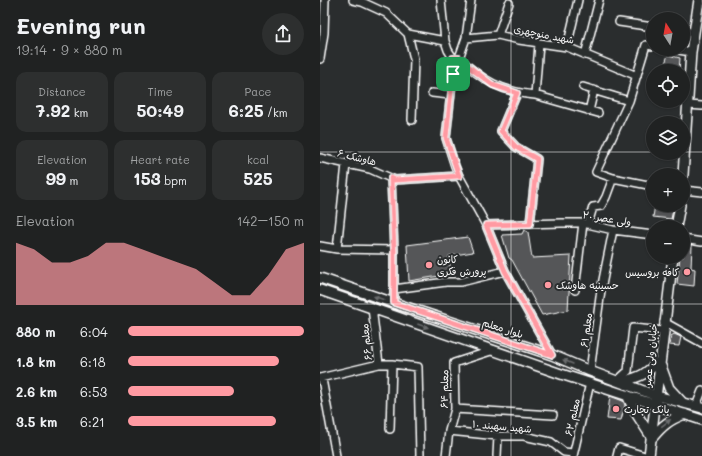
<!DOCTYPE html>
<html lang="en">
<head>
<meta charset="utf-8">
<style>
  :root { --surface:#202222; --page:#2d2f2f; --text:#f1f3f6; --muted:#a2a4a5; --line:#3d3f40; --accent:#ff9aa2 }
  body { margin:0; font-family:Mali,"Playpen Sans Arabic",sans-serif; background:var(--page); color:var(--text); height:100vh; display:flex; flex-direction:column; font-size:15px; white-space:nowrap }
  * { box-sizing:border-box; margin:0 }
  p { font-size:13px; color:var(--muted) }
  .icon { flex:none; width:22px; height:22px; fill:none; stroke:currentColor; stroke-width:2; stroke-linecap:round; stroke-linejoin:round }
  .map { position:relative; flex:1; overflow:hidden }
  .drawer { display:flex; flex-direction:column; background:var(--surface); width:320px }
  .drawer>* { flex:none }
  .needle { width:26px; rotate:349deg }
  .buttons { position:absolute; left:326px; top:12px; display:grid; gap:8px }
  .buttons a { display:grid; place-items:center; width:44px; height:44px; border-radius:50%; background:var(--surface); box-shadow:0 1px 3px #0004,0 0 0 1px var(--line); font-size:20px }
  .pin { position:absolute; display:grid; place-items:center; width:34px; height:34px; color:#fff; margin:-17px; border-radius:8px; box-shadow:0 2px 6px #0006 }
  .round { display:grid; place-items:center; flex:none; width:42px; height:42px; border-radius:21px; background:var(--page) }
  .overview { display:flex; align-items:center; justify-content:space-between; height:68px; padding:0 16px }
  h1 { font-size:22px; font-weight:700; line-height:30px }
  .stats { display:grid; grid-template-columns:repeat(3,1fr); gap:6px; height:68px; padding:4px 16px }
  .stats div { display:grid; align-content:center; border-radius:10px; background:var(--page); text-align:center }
  .stats b { font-size:17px; font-weight:700 }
  .stats small { font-size:11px; font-weight:400 }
  .stats p { font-size:11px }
  .chart { height:112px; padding:8px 16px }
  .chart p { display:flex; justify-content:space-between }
  .chart svg { width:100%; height:72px; margin-top:4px; fill:var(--accent); opacity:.7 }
  ul { padding:0 16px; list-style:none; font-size:13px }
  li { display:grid; grid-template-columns:64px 48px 1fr; align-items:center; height:30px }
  li i { height:10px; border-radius:5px; background:var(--accent) }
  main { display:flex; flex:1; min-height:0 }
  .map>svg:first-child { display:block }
  .building { fill:#555758; stroke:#fff }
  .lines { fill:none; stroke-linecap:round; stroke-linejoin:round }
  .minor-casing { stroke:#fff; stroke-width:10 }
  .major-casing { stroke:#fff; stroke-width:12 }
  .minor { stroke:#2a2d2e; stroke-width:7 }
  .major { stroke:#2a2d2e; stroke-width:9 }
  .oneway { fill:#6a6c6d }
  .route-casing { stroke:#fff; stroke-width:8 }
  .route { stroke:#ff9aa2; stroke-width:5 }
  .grid { fill:none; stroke:#fff; stroke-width:1; stroke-opacity:0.55 }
  .poi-dot { fill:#ff9aa2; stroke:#2a2d2e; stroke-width:1.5 }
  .labels { text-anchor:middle; stroke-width:4; stroke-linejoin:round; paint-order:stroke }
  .street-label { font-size:10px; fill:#fff; stroke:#2a2d2e }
  .poi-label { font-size:10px; fill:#fff; stroke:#2a2d2e; text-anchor:start }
</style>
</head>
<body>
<main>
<section class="drawer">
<div class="overview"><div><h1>Evening run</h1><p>19:14 · 9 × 880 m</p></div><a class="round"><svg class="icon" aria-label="share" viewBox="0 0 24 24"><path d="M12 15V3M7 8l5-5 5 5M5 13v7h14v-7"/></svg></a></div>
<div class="stats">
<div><p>Distance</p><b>7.92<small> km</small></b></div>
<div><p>Time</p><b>50:49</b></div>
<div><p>Pace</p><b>6:25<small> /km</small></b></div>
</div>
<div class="stats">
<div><p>Elevation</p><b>99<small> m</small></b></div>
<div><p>Heart rate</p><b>153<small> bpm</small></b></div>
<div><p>kcal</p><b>525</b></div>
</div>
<div class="chart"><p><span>Elevation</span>142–150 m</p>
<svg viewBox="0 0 160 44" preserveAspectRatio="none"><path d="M0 44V6L10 10L20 18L30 18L40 14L50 6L60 6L70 10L80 14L90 18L100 22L110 30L120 38L130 38L140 26L150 10L160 6V44z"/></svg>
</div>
<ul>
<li><b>880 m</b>6:04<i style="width:100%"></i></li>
<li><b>1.8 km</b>6:18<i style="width:86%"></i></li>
<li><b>2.6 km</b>6:53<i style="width:60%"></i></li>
<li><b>3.5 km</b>6:21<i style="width:84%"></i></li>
</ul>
</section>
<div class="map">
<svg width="382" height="456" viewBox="0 0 382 456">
  <rect width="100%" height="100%" fill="#2a2d2e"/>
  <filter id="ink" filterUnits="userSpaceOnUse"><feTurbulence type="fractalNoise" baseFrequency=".025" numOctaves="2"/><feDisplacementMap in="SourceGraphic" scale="8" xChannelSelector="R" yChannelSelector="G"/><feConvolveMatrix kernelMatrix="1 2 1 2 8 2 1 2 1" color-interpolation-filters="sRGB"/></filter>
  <g filter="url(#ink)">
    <path class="building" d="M348 55 360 58 359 71 343 69Z
      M335 205H354L351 219 333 217Z
      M204 230 208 232 212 258 251 256 248 310 222 315 192 260 189 258 182 235 202 234Z
      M148 237 153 252 129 256 131 274 89 281 87 245Z
      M363 245 372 246 371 268 375 269 374 286 357 284 360 257H363Z
      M354 334 361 337 359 346 349 345 351 336Z
      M290 396 303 401 305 405 301 420 287 419Z"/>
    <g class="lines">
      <g class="minor-casing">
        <path id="minor" d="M33 0 42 2 66 13 88 34 125 41
          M121 0 125 41 128 50 133 58V74L126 138 135 166 139 176 166 225 185 271 232 355
          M299 22 333 27
          M363 31 374 33
          M88 34 94 59 92 120
          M178 35 189 3
          M146 38 178 35 199 40 247 47 317 76
          M333 46 326 45 309 101 276 172 293 178 333 186
          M247 47 258 0
          M352 49 371 52
          M265 55 279 0
          M135 58H139L146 38 151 0
          M139 58C163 81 182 92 215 95L219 44
          M0 59 4 33 5 0
          M263 87 309 101
          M112 93 130 95
          M197 93 181 131 196 147 217 159 210 224
          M215 95 278 113
          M368 105 382 106
          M269 111 274 90
          M0 158 50 169 75 180 139 176
          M71 178 74 250V303
          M363 190 382 192
          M268 224 273 207 281 206 286 197 293 178
          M166 225 241 223H263L293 230 333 235
          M363 239 382 242
          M0 246 17 249 74 250
          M17 249 26 164
          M74 289 126 282H141L185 271
          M255 290 263 223
          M344 322 382 343
          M59 364H72L70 429
          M72 364 98 367 100 456
          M270 371 281 290 293 230
          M0 378 59 364 52 308
          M2 379 16 456
          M297 381 308 371 313 328 343 331
          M376 406 382 391
          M135 409 233 415
          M129 431 178 436H204L231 442 244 452 253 453
          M126 456 129 431 135 409 134 363 174 350
          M177 456 178 436
          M253 456 270 383
          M297 456 299 448 325 456"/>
      </g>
      <g class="major-casing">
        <path id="major" d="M363 175 371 52 379 0
          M356 227 360 205
          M0 278 74 303 232 355 270 371 337 396 382 408
          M0 290 241 374 382 420
          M341 366 349 388 362 402
          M302 382C322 376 325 375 340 360
          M307 395 314 410 332 438C343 425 349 420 365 414
          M329 456 353 257"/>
      </g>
      <use href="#minor" class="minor"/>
      <use href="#major" class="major"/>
    </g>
    <defs><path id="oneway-solid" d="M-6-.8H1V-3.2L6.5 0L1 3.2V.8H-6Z"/></defs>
    <g class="oneway">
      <use href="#oneway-solid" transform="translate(59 298) rotate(-161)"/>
      <use href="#oneway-solid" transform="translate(103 326) rotate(19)"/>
      <use href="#oneway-solid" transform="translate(248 362) rotate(-157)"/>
      <use href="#oneway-solid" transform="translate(346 423) rotate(-37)"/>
    </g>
  </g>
  <g class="lines" filter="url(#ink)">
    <g class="route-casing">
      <path id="route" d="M133 58H139L148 66 173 85 197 93 181 131 196 147 217 159 210 224 166 225 185 271 232 355 74 303V250L71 178 75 180 139 176 126 138 133 74Z"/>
    </g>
    <use href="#route" class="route"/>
  </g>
  <path class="grid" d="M191 0V456M0 152H333M363 152H382M0 304H382"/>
  <g class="poi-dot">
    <circle cx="109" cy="265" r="4"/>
    <circle cx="367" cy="272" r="4"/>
    <circle cx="228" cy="285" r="4"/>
    <circle cx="296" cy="409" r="4"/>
  </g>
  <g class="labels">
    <g class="street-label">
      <text transform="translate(224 34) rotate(11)" y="4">شهید منوچهری</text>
      <text transform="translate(37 157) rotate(14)" y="4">هاوشک ۶</text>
      <text transform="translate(287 218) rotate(9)" y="4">ولی عصر ۲۰</text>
      <text transform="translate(183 328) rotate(18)" y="4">بلوار معلم</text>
      <text transform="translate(266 330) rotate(-82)" y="4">معلم ۶۱</text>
      <text transform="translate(46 342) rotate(-96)" y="4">معلم ۶۶</text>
      <text transform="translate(330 355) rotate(-84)" y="4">خیابان ولی عصر</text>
      <text transform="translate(124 389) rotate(-89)" y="4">معلم ۶۴</text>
      <text transform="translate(252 417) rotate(-77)" y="4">معلم ۶۲</text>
      <text transform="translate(182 426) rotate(5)" y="4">شهید سهبند ۱۰</text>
    </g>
    <g class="poi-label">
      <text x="117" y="263">کانون<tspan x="117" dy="12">پرورش فکری</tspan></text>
      <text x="359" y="276" text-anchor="end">کافه بروسیس</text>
      <text x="236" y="289">حسینیه هاوشک</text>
      <text x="304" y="413">بانک تجارت</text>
    </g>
  </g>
</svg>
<div class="buttons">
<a><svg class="needle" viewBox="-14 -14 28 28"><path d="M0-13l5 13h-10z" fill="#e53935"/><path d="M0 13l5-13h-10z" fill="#a2a4a5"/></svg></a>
<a><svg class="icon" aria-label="locate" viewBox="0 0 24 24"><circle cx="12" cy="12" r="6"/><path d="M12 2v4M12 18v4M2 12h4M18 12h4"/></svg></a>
<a><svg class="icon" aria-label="layers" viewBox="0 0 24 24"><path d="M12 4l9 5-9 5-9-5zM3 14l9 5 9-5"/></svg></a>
<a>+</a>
<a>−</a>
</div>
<div class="pin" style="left:133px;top:74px;background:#1e9e55"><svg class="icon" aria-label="arrive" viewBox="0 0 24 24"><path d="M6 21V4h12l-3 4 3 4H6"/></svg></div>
</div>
</main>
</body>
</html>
